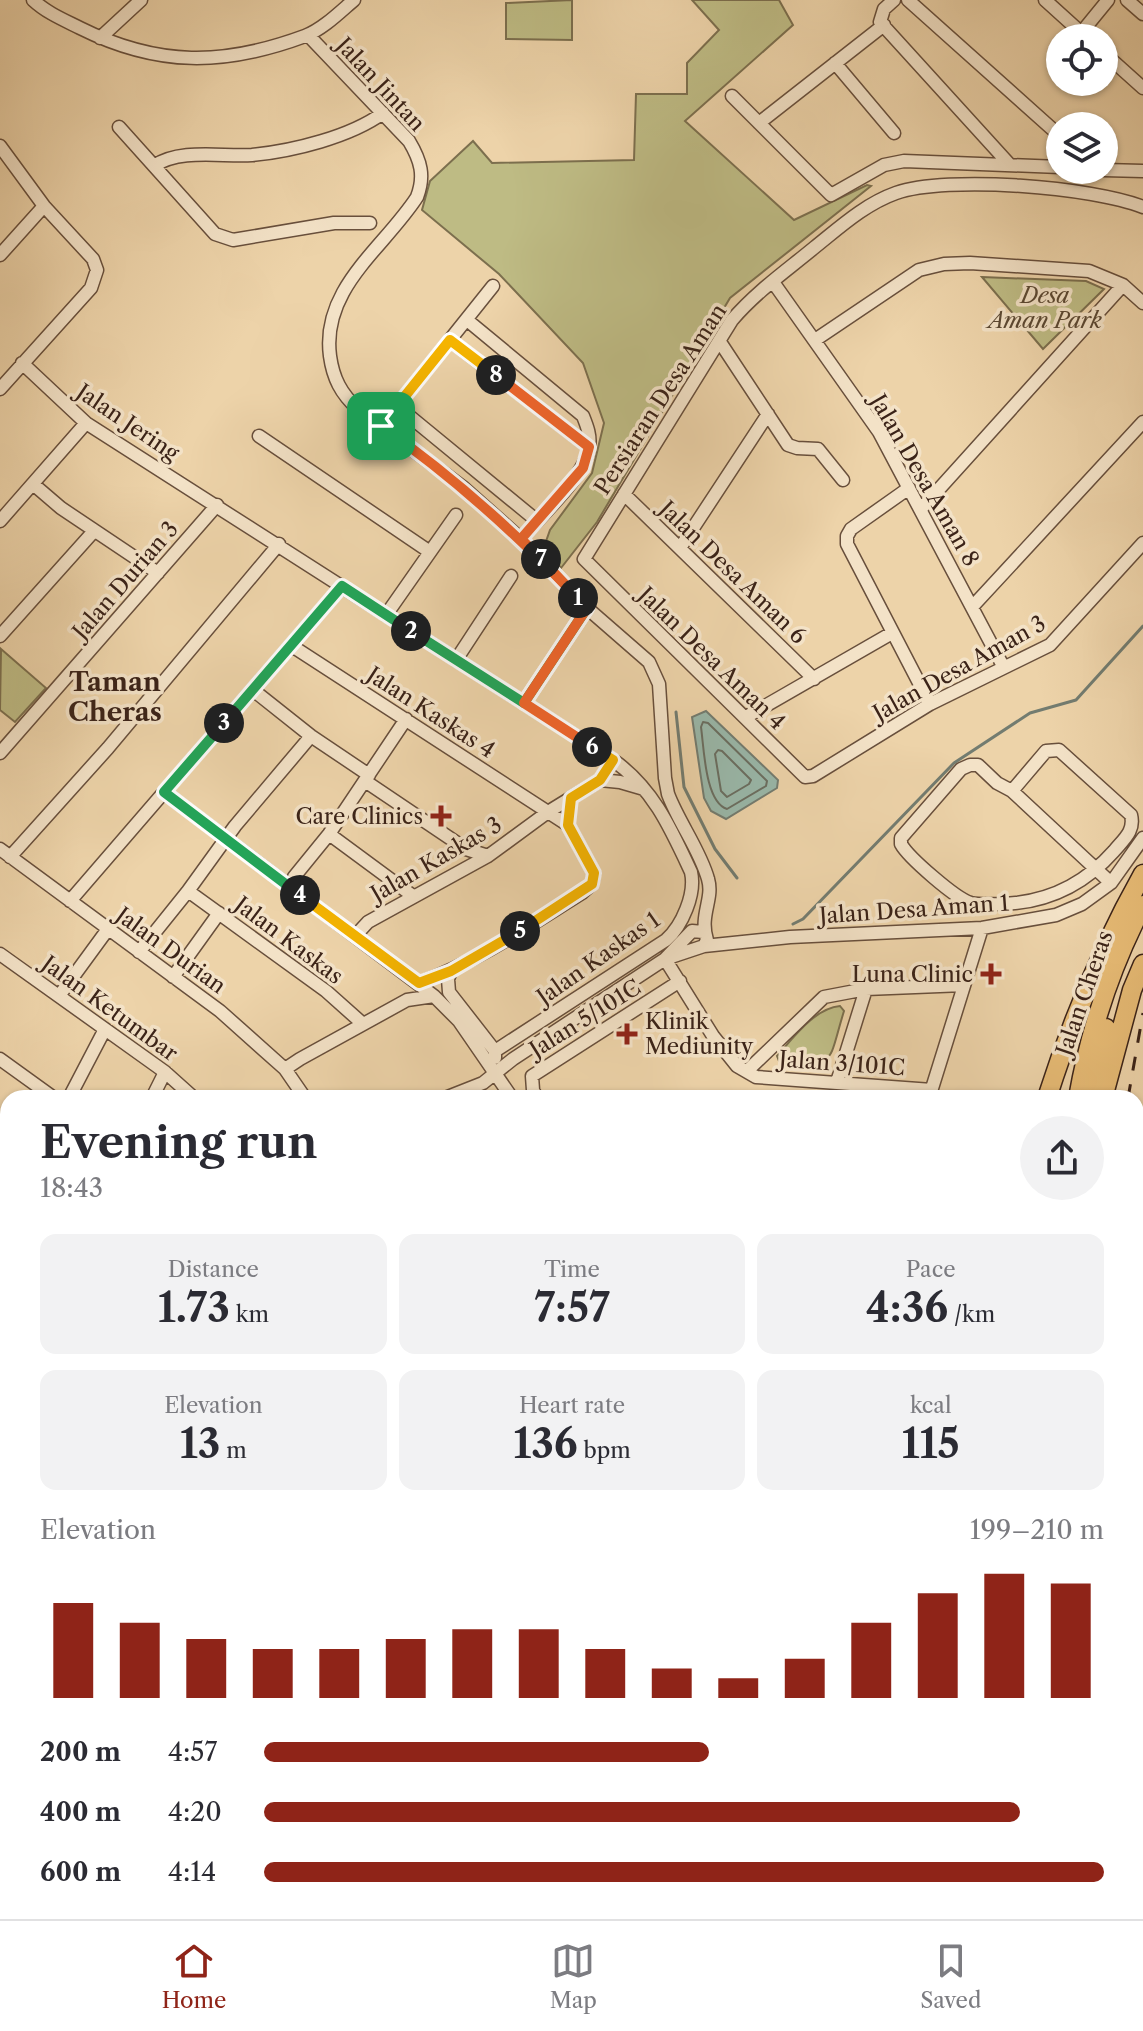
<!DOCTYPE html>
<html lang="en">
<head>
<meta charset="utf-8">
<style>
  :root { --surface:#fff; --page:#f2f2f3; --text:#2b2b33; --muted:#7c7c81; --line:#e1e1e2; --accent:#8f2418 }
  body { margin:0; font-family:"Libre Caslon Text",serif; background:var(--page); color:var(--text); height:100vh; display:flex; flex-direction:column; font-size:30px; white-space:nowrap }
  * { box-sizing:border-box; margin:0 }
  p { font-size:26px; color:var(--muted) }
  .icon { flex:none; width:44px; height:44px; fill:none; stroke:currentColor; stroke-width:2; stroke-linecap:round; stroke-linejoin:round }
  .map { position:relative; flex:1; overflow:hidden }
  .side { position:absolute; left:0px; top:1090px; width:1144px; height:830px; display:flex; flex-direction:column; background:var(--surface); border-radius:24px 24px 0 0; box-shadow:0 2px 6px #0004 }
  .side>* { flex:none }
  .tools { position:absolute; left:1046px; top:24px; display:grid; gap:16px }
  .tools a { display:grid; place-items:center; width:72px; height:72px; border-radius:50%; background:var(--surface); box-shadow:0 2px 6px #0004; font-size:40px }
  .pin { position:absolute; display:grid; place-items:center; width:68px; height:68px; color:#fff; margin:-34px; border-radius:16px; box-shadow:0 4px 12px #0006 }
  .km { position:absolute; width:40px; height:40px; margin:-20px; border-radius:50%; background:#222; color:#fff; font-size:22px; line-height:40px; text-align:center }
  .round { display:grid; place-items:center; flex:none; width:84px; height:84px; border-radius:42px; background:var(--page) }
  .overview { display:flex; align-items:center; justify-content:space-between; height:136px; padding:0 40px }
  h1 { font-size:44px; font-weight:800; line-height:60px }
  .figures { display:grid; grid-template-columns:repeat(3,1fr); gap:12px; height:136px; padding:8px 40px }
  .figures div { display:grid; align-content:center; border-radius:16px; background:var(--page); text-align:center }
  .figures b { font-size:40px; font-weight:800 }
  .figures small { font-size:22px; font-weight:400 }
  .figures p { font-size:22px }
  .chart { height:224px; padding:16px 40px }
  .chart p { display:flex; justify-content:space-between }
  .chart svg { width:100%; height:144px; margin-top:8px; stroke:var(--accent); stroke-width:6 }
  ul { padding:0 40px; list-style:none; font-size:26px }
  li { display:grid; grid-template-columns:128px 96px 1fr; align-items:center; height:60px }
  li i { height:20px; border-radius:10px; background:var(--accent) }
  .menu { display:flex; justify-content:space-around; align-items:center; height:112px; border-top:2px solid var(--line); background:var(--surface); font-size:22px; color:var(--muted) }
  .menu a { display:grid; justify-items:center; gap:4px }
  .menu .selected { color:var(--accent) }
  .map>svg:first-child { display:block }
  .green { fill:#bebb84; stroke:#7c6f4e; stroke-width:2 }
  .water { fill:#99b8aa; stroke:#737c70; stroke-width:2 }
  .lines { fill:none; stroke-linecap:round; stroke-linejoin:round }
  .shore { stroke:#6a6e61; stroke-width:2 }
  .stream { stroke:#737c70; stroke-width:3 }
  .river { stroke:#99b8aa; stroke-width:16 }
  .minor-casing { stroke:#684f3c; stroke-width:15 }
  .highway-casing { stroke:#3b2318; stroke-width:21 }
  .minor { stroke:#f3e2c7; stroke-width:12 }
  .highway { stroke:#e6ba74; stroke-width:18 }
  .rail { stroke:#3b2318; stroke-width:3; stroke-dasharray:14 14; stroke-linecap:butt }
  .split-1-casing { stroke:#fff; stroke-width:16 }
  .split-2-casing { stroke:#fff; stroke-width:16 }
  .split-3-casing { stroke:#fff; stroke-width:16 }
  .split-4-casing { stroke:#fff; stroke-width:16 }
  .split-5-casing { stroke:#fff; stroke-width:16 }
  .split-6-casing { stroke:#fff; stroke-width:16 }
  .split-7-casing { stroke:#fff; stroke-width:16 }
  .split-8-casing { stroke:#fff; stroke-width:16 }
  .split-9-casing { stroke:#fff; stroke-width:16 }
  .split-1 { stroke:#f0652b; stroke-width:10 }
  .split-2 { stroke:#22a559; stroke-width:10 }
  .split-3 { stroke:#22a559; stroke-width:10 }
  .split-4 { stroke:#22a559; stroke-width:10 }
  .split-5 { stroke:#f5b400; stroke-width:10 }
  .split-6 { stroke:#f5b400; stroke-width:10 }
  .split-7 { stroke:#f0652b; stroke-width:10 }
  .split-8 { stroke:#f0652b; stroke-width:10 }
  .split-9 { stroke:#f5b400; stroke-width:10 }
  .poi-dot { fill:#8f2418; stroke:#f3e2c7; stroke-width:3 }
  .labels { text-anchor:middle; stroke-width:7; stroke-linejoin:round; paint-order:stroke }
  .street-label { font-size:22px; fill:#3b2318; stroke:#f3e2c7 }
  .park-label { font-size:22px; font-style:italic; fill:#5c4933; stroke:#f3e2c7 }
  .poi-label { font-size:22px; fill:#3b2318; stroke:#f3e2c7; text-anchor:end }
  .quarter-label { font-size:26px; font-weight:bold; fill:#3b2318; stroke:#f3e2c7 }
</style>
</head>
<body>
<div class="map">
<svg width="1143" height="1919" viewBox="0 0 1143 1919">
  <rect width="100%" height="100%" fill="#edd3a9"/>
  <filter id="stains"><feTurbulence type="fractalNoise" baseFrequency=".0025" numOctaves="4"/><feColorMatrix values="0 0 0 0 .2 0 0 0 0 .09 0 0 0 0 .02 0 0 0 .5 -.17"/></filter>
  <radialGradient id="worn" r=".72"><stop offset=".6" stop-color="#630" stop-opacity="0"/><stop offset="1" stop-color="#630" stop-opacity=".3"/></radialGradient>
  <path class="green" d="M572 0V40L506 39V3Z
    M692 0H779L793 25 685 121 794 220 867 185 871 186 730 298 597 522 561 568 544 547 550 530 592 473 604 423 583 363 499 274 422 210 430 181 473 141 492 163 634 160 636 94H687V63L719 30Z
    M982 277 1086 281 1104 289 1043 349Z
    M1 649 46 688 15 722 0 710Z
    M840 1006 844 1011C827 1066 838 1065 779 1061L777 1056C793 1038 815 1008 840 1006Z"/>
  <path class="water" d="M706 711 778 780 777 788 726 819 711 811 704 798 692 717Z"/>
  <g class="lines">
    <path class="shore" d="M703 722 708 723 767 781 766 786 727 809C705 802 704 748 701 727Z
      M718 750 722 751 751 780 749 784 727 797 721 791 715 754Z"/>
    <path class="stream" d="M676 712 684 787 715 849 737 878
      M793 924 803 919 954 763 1030 713 1076 700 1143 626"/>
    <path class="river" d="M0 1417 8 1418"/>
    <g class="minor-casing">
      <path id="minor" d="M33 0C47 13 64 20 80 28 158 67 224 66 305 36 323 29 340 12 354 0
        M894 0 884 9 880 22 1010 165
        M908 0 1060 136
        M1045 0 1087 38
        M1127 0 1143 14
        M1081 33 1108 0
        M308 35 409 141C421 161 425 176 417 197 384 248 321 288 330 356 333 378 341 394 358 409L464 488 521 539 587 608 649 662 659 684 665 778 668 794C679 823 700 850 708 879 714 899 699 915 707 940L704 946 665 959
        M100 38 141 0
        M1104 53 1143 88
        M835 63 894 133
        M732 96 831 195 884 165 904 161 1060 167
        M759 123 884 25
        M119 127 215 234 233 240 334 223H370
        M0 146 44 206 93 259 97 270 91 288 0 389
        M154 166C180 148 222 157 252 155 293 151 350 137 383 113
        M1104 170 1143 171
        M1143 207C1093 187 947 175 896 193 865 204 840 227 815 247 786 271 757 291 732 320L584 559 805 777 813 776 930 704 1050 645 1143 543
        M0 255 44 206
        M773 282 879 432 1003 666
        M467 320 583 416C587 426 591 436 589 447 586 476 540 516 521 539
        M450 340 589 447
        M815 340 919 270 944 264 970 263 1089 271 1123 285 1143 303
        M720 342 788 445 797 448 818 449 843 480
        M22 363 86 423 613 760C653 788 671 829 691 872 696 894 682 926 666 940L495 1051
        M397 406 536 520
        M381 426 493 286
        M259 436 430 552
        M33 484 61 508 158 573
        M909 488 851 529 847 536V544L930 704
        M624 494 814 679
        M921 509 1123 285
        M0 521 86 423
        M680 548 768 414
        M973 606 1143 422
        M386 615 456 515
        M0 636 94 531
        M292 646 568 825 594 873 592 884 582 893C529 926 478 961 419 983
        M456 660 511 576
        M253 690 311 736 369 775
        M524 703 587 608
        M746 717 892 633
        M0 753 217 505
        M600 780 620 782 644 789
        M365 781 466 849 488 856
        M1012 791 1046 751 1059 750 1131 815C1135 831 1124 839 1114 851 1084 885 1046 903 1001 904 991 904 980 905 971 903 956 899 908 857 901 844V838L961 769 970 765H978L997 783 1012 791 1097 870 1111 883
        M164 792 434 996 459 1021 512 1098
        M329 834 413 896
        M0 849 220 1011 285 1069 305 1098
        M10 857 108 748 279 544
        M188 891 326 991 363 1024
        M297 893 293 885 294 877 329 834 406 719
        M70 901 342 586
        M356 935 368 922 488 856 548 812 600 780 613 760
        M704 946 790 937 982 928 1056 915 1082 904 1111 883 1143 838
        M139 952 188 891 235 826 311 736
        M0 954 165 1072 194 1098
        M665 959 713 1036 737 1066 756 1077 932 1090
        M451 971 448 979 449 992 495 1051V1058
        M173 977 219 913
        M59 996 108 929
        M0 1059 54 1098
        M285 1069 300 1059 407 1000 434 996
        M747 1071 824 997 866 989 964 985
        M837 1082 866 989
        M69 1098 105 1029
        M152 1098 165 1072
        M445 1098 483 1083 513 1059 665 959 692 931 703 932
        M537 1098 533 1090 532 1076 680 981
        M929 1098 982 928
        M0 1170 8 1164
        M0 1278 8 1286
        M0 1308 8 1302
        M0 1539 8 1536
        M0 1598 8 1612
        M0 1628 8 1623
        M1136 1710 1143 1709
        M0 1792 7 1782
        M1136 1796 1143 1795
        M1136 1808 1143 1807
        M0 1888 8 1883
        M1136 1888 1143 1886
        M1136 1902 1143 1901
        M122 1912 128 1919
        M193 1912 200 1919
        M321 1912 332 1919
        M420 1912 426 1919
        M626 1912 631 1919
        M1088 1916 1121 1912
        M97 1919 110 1912
        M514 1919 522 1912
        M954 1919 960 1912
        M996 1919 1003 1912"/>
    </g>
    <g class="highway-casing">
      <path id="highway" d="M1091 1093 1106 1028
        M1047 1098C1072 1020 1103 945 1143 874
        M1078 1098C1090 1030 1111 966 1143 905
        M1103 1098 1132 990 1143 964
        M1136 1159 1143 1170
        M1136 1182 1143 1192
        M1136 1207 1143 1214
        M1136 1272H1143
        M1136 1285 1143 1286
        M1136 1300 1143 1302
        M1136 1316 1143 1315
        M1136 1336 1143 1328
        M0 1461 8 1460
        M0 1475 8 1474
        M1027 1919V1912
        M1050 1919V1912"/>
    </g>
    <use href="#minor" class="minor"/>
    <use href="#highway" class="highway"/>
    <path class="rail" d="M1128 1098 1143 1013
      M1073 1919V1912"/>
  </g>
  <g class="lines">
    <g class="split-1-casing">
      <path id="split-1" d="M381 426C454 477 517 534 578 598"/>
    </g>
    <g class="split-2-casing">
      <path id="split-2" d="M411 631 524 703 587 608 578 598"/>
    </g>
    <g class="split-3-casing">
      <path id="split-3" d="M224 723 342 586 411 631"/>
    </g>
    <g class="split-4-casing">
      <path id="split-4" d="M224 723 164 792 300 895"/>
    </g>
    <g class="split-5-casing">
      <path id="split-5" d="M300 895 419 983 451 971 520 931"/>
    </g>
    <g class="split-6-casing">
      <path id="split-6" d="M520 931 592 884 594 873 568 825 571 798 600 780 613 760 592 747"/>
    </g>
    <g class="split-7-casing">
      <path id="split-7" d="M541 559 587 608 524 703 592 747"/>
    </g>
    <g class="split-8-casing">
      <path id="split-8" d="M496 375 589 447 583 468 521 539 541 559"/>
    </g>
    <g class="split-9-casing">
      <path id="split-9" d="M381 426 450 340 496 375"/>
    </g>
    <use href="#split-1" class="split-1"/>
    <use href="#split-2" class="split-2"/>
    <use href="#split-3" class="split-3"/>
    <use href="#split-4" class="split-4"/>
    <use href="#split-5" class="split-5"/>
    <use href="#split-6" class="split-6"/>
    <use href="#split-7" class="split-7"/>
    <use href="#split-8" class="split-8"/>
    <use href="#split-9" class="split-9"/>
  </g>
  <g class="poi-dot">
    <path d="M437 804h8v8h8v8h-8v8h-8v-8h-8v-8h8z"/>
    <path d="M987 962h8v8h8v8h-8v8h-8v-8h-8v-8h8z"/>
    <path d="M623 1022h8v8h8v8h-8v8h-8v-8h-8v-8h8z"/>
  </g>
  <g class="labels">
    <g class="street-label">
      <text transform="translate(381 84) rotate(47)" y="8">Jalan Jintan</text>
      <text transform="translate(660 399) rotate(-57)" y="8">Persiaran Desa Aman</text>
      <text transform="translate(128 422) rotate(34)" y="8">Jalan Jering</text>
      <text transform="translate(925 480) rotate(60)" y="8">Jalan Desa Aman 8</text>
      <text transform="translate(733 572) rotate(44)" y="8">Jalan Desa Aman 6</text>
      <text transform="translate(125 580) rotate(-49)" y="8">Jalan Durian 3</text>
      <text transform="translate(712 658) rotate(44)" y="8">Jalan Desa Aman 4</text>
      <text transform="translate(959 668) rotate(-29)" y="8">Jalan Desa Aman 3</text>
      <text transform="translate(431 712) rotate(33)" y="8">Jalan Kaskas 4</text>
      <text transform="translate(436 859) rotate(-30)" y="8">Jalan Kaskas 3</text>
      <text transform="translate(914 909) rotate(-4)" y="8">Jalan Desa Aman 1</text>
      <text transform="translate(289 940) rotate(37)" y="8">Jalan Kaskas</text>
      <text transform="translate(171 950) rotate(36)" y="8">Jalan Durian</text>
      <text transform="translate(598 958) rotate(-35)" y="8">Jalan Kaskas 1</text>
      <text transform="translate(1084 993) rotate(-71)" y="8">Jalan Cheras</text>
      <text transform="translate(110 1008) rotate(36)" y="8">Jalan Ketumbar</text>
      <text transform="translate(585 1018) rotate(-32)" y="8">Jalan 5/101C</text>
      <text transform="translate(842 1063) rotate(4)" y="8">Jalan 3/101C</text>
    </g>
    <g class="park-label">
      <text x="1045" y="303">Desa<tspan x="1045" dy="25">Aman Park</tspan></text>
    </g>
    <g class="poi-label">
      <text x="423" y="824">Care Clinics</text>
      <text x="973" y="982">Luna Clinic</text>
      <text x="645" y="1029" text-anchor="start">Klinik<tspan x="645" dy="25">Mediunity</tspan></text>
    </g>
    <g class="quarter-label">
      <text x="115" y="691">Taman<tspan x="115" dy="30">Cheras</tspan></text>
    </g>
  </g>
  <rect width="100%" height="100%" filter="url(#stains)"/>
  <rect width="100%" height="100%" fill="url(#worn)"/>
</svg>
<div class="tools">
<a><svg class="icon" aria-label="locate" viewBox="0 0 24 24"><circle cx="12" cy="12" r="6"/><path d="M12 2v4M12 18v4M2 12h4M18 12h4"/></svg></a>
<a><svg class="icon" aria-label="layers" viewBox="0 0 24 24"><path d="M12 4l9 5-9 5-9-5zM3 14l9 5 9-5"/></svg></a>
</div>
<div class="pin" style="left:381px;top:426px;background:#1e9e55"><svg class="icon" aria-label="arrive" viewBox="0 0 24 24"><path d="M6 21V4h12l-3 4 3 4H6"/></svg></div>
<b class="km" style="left:578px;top:598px">1</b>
<b class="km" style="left:411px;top:631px">2</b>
<b class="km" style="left:224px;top:723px">3</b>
<b class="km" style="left:300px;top:895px">4</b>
<b class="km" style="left:520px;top:931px">5</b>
<b class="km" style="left:592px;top:747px">6</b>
<b class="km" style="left:541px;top:559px">7</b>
<b class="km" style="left:496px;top:375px">8</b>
<section class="side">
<div class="overview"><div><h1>Evening run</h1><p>18:43</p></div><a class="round"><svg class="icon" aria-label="share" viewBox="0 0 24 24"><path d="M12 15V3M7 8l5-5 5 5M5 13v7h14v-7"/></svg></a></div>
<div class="figures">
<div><p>Distance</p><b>1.73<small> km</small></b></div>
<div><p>Time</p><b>7:57</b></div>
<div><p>Pace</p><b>4:36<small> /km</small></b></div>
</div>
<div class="figures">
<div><p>Elevation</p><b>13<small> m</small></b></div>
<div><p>Heart rate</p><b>136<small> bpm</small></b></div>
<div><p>kcal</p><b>115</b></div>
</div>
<div class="chart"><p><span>Elevation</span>199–210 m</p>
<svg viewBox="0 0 160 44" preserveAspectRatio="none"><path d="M5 44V15M15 44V21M25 44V26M35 44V29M45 44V29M55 44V26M65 44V23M75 44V23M85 44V29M95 44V35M105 44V38M115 44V32M125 44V21M135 44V12M145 44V6M155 44V9"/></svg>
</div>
<ul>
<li><b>200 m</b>4:57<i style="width:53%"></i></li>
<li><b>400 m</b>4:20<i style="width:90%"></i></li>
<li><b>600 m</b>4:14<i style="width:100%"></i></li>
</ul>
</section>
</div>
<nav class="menu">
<a class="selected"><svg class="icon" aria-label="home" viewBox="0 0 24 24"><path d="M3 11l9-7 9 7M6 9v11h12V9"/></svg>Home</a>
<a><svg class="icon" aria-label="map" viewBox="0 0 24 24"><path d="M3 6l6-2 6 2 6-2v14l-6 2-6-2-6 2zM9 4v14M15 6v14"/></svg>Map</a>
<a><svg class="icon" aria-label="saved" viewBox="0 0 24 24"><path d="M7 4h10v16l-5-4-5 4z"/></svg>Saved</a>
</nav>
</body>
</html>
